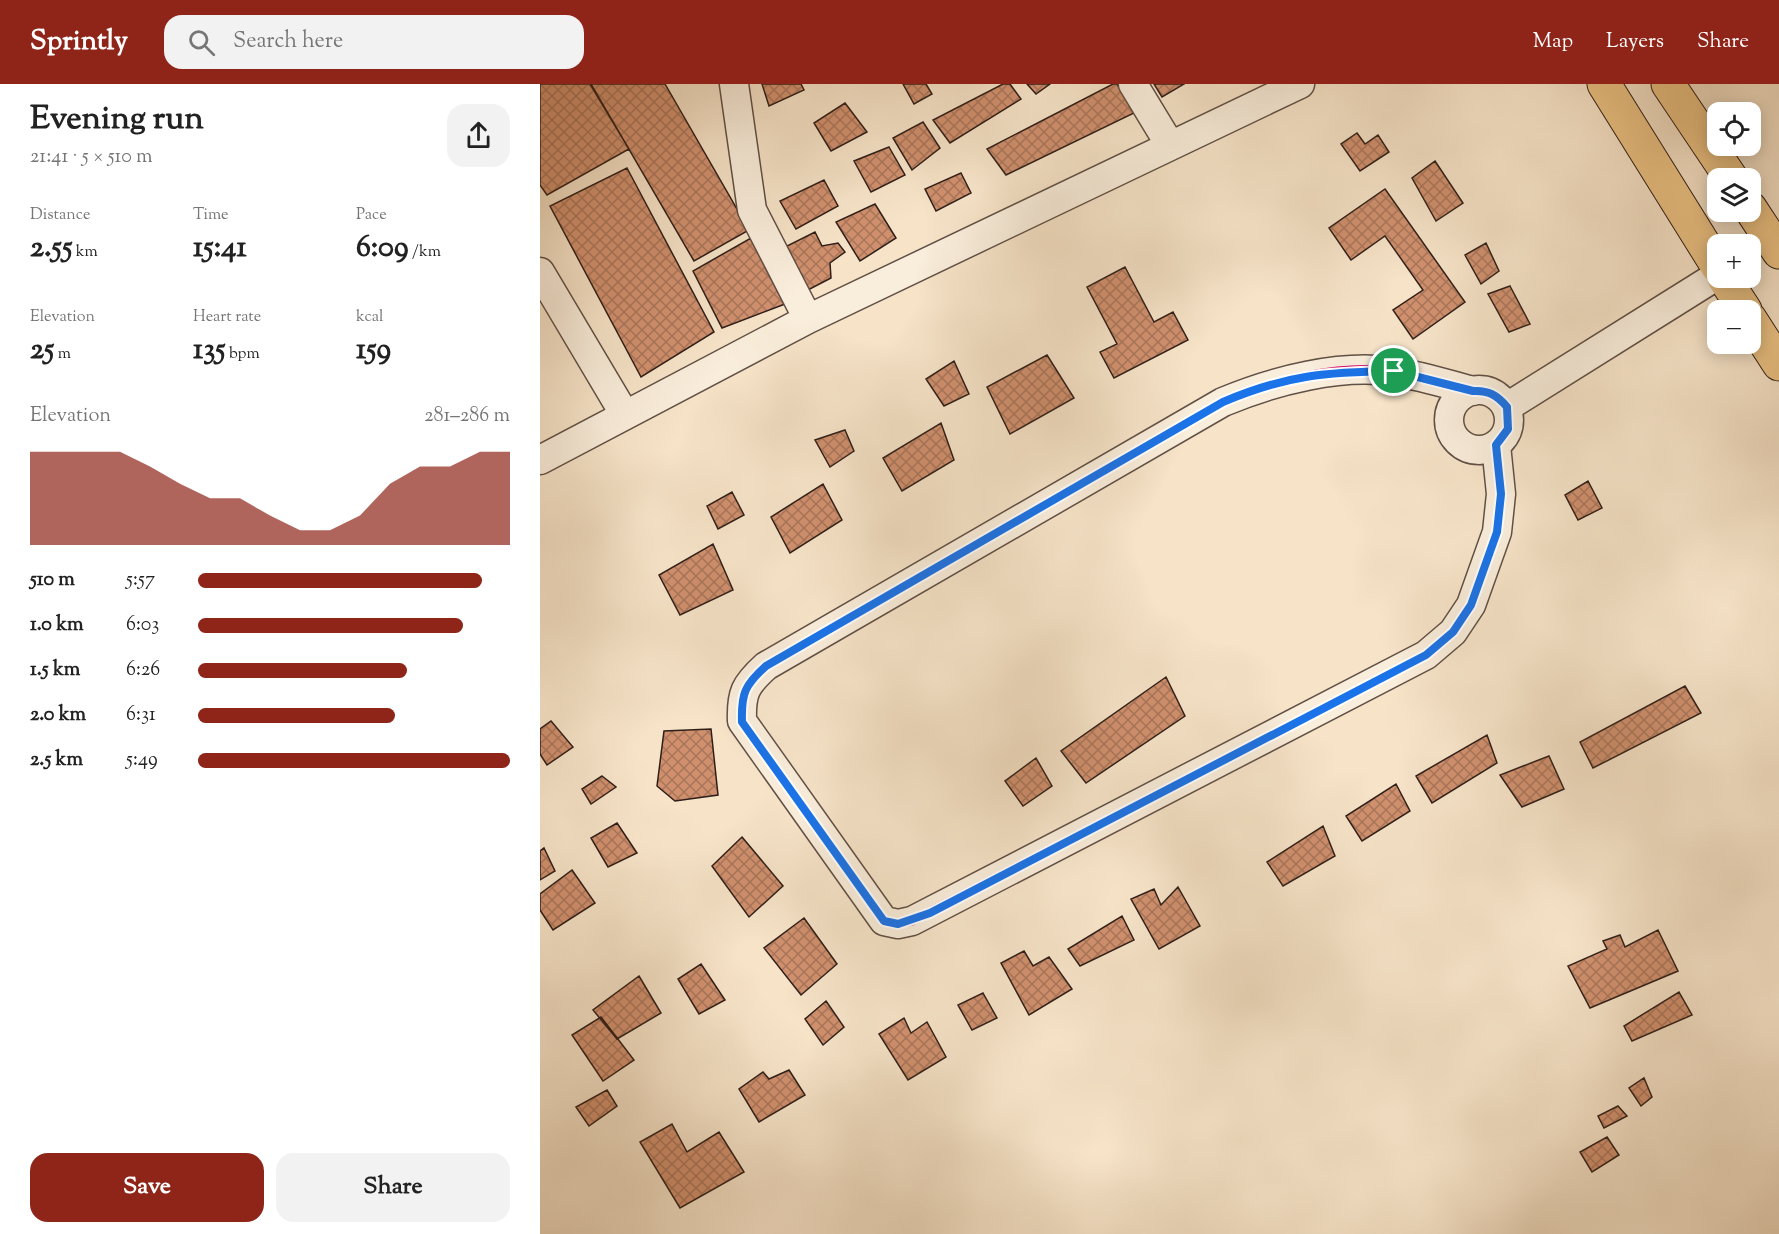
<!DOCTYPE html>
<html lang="en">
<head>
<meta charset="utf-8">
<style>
  :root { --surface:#fff; --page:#f2f2f2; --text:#222; --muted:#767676; --accent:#8f2418 }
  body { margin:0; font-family:"Sorts Mill Goudy",serif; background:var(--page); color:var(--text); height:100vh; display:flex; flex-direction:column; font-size:22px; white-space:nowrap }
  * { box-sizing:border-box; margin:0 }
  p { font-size:20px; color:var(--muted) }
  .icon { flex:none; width:33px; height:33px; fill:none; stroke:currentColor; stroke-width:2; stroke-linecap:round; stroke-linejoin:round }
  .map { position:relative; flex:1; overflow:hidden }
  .sheet { display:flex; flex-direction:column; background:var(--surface); width:540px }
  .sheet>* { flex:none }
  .tools { position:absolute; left:1167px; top:18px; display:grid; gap:12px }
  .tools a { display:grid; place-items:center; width:54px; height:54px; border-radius:12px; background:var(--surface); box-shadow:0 3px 15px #0003; font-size:30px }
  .pin { position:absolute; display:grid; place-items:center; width:51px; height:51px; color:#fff; margin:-26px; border:3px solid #fff; border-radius:50%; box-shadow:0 2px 6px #0007 }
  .round { display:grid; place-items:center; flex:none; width:63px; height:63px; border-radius:18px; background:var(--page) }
  .head { display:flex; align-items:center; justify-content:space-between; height:102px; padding:0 30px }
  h1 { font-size:33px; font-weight:700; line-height:45px }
  .metrics { display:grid; grid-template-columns:repeat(3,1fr); gap:9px; height:102px; padding:6px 30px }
  .metrics div { display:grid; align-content:center }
  .metrics b { font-size:30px; font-weight:700 }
  .metrics small { font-size:16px; font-weight:400 }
  .metrics p { font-size:16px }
  .chart { height:168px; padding:12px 30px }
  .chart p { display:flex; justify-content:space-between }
  .chart svg { width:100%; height:108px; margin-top:6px; fill:var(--accent); opacity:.7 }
  .cta { display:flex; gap:12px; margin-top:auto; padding:12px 30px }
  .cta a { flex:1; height:69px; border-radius:18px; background:var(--accent); color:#fff; font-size:24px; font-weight:700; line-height:69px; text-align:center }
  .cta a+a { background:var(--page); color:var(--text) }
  ul { padding:0 30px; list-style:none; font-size:20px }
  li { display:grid; grid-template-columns:96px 72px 1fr; align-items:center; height:45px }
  li i { height:15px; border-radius:8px; background:var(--accent) }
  header { display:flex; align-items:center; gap:36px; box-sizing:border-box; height:84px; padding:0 30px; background:var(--accent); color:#fff }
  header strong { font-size:28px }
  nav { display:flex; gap:33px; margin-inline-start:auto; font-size:21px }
  .search { width:420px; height:54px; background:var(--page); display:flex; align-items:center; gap:15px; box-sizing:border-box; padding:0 21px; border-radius:18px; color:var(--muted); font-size:22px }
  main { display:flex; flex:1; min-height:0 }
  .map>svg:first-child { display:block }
  .building { fill:url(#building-cross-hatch); stroke:#2f1f19; stroke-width:1.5 }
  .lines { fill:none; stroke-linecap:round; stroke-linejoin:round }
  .street-casing { stroke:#615045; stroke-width:31 }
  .primary-casing { stroke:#2f1f19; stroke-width:35 }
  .street { stroke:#f9eddb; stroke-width:28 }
  .primary { stroke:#ebc284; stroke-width:33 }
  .cycleway-casing { stroke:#f9eddb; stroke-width:13 }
  .cycleway { stroke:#d6006c; stroke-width:9 }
  .route-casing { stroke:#fff; stroke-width:12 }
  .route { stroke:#1a73e8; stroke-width:8 }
</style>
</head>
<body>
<header>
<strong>Sprintly</strong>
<div class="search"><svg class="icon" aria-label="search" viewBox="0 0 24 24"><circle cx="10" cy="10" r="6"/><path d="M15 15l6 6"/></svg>Search here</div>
<nav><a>Map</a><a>Layers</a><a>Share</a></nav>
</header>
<main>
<section class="sheet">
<div class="head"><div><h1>Evening run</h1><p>21:41 · 5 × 510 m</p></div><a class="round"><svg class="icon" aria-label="share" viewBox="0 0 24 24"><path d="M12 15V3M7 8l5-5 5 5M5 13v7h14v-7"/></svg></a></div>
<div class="metrics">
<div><p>Distance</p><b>2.55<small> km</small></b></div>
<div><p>Time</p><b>15:41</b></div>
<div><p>Pace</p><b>6:09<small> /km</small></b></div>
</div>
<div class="metrics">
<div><p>Elevation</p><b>25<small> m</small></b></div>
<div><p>Heart rate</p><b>135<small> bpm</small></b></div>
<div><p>kcal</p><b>159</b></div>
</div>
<div class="chart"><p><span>Elevation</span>281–286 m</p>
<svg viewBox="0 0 160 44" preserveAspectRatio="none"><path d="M0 44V6L10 6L20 6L30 6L40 12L50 19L60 25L70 25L80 32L90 38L100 38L110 32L120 19L130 12L140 12L150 6L160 6V44z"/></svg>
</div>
<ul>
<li><b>510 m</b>5:57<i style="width:91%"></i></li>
<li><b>1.0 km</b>6:03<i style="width:85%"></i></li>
<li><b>1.5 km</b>6:26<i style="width:67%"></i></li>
<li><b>2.0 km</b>6:31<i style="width:63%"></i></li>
<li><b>2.5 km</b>5:49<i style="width:100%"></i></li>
</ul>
<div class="cta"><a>Save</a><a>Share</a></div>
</section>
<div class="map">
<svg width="1239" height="1150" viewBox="0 0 1239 1150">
  <defs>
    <pattern id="building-cross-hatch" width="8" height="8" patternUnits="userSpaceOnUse" patternTransform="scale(1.5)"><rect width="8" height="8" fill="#d0906e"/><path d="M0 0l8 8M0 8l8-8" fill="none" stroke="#a9755a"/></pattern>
  </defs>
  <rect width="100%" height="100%" fill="#f6e3c8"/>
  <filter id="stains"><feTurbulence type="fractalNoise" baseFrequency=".00333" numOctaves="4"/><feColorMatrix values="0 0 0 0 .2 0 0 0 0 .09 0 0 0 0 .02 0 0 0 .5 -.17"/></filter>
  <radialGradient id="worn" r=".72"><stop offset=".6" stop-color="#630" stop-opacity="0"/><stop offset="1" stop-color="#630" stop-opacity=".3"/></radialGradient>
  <path class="building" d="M0 0H50L89 65 7 111 0 101Z
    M51 0H125L209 146 154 177Z
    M222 0H261L264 6 229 22Z
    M363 0H386L392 10 374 20Z
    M463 0H470L481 15 410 59 393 36Z
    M487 0H510L496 10Z
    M573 0H577L594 29 466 91 447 65Z
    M614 0H644L622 13Z
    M305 19 327 48 291 67 274 39Z
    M383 38 400 64 372 86 353 54Z
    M817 49 825 60 838 51 849 68 820 87 801 60Z
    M349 63 365 91 331 108 314 77Z
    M895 77 923 119 896 137 872 94Z
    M87 84 174 248 101 293 10 122Z
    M421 89 431 109 396 127 385 105Z
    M284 96 298 122 256 145 240 117Z
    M845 105 925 218 873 255 853 226 883 206 845 152 811 176 789 144Z
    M335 120 356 154 320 177 296 138Z
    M275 148 282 162 298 159 305 168 290 179 291 194 266 207 243 164Z
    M211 154 245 220 182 244 153 187Z
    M946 159 959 187 941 200 925 171Z
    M585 183 614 238 633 228 648 256 574 294 560 268 577 260 547 203Z
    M970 202 990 240 969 248 948 210Z
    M507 271 534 314 470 350 447 303Z
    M414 277 429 310 404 322 386 295Z
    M401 339 414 376 362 407 343 374Z
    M305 346 314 367 290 383 275 356Z
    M1048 397 1062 424 1038 436 1025 411Z
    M283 400 302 436 250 469 231 433Z
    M192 408 204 431 178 445 167 422Z
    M173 460 193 506 140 531 119 491Z
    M626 593 645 632 546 699 521 667Z
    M1145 602 1161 629 1053 684 1040 658Z
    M11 637 33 663 7 681 0 670V645Z
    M171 645 178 711 135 717 117 702 124 647Z
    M947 651 957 679 892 719 876 692Z
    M1009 672 1024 705 982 723 960 691Z
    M496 674 512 702 483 722 465 697Z
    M62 692 76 703 51 720 42 705Z
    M856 700 870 727 822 757 806 732Z
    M77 739 97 769 68 783 51 754Z
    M783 742 795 772 743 802 727 778Z
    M202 753 243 802 209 833 172 782Z
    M4 764 15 787 0 796V767Z
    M32 786 55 819 13 846 0 826V810Z
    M638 803 660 842 619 865 591 815 614 805 621 821Z
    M582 832 594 856 540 882 528 865Z
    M264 834 297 880 261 911 224 864Z
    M1118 846 1138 887 1050 924 1028 882 1067 865 1063 857 1080 851 1085 863Z
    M484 867 493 882 509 873 532 905 489 931 461 879Z
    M161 880 185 916 159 930 138 895Z
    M99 892 121 929 77 955 53 926Z
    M1139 908 1152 931 1092 957 1084 942Z
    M443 909 457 934 432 946 418 921Z
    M286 917 304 943 283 961 265 935Z
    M61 933 94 976 63 997 32 951Z
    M364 934 371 949 387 938 406 973 368 996 339 950Z
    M249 986 265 1011 219 1038 199 1005 223 988 229 995Z
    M1104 994 1112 1013 1101 1022 1089 1004Z
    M67 1006 77 1022 49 1042 36 1023Z
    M1078 1022 1087 1032 1064 1044 1058 1032Z
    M132 1040 147 1068 179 1048 204 1088 140 1124 100 1058Z
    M1067 1053 1079 1071 1052 1088 1040 1068Z"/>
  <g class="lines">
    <g class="street-casing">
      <path id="street" d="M194 0 212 126 268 235
        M593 0 630 61
        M0 188 85 331
        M909 336a30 30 0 1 1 60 0a30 30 0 1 1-60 0Z
        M933 307C907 300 881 292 856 288 801 279 733 297 683 318L226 582C205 601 201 609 202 637L344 837 358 840 372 837 886 571 913 548 931 521 957 448 961 410 956 361
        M967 323 1178 191
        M0 376 268 235 760 0"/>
    </g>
    <g class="primary-casing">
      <path id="primary" d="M1064 0 1178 183
        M1128 0 1191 94
        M1210 124 1239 168
        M1184 194 1205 226
        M1210 235 1239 280"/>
    </g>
    <use href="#street" class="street"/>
    <use href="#primary" class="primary"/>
    <g class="cycleway-casing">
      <path id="cycleway" d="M933 307C907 300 881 292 856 288 801 279 733 297 683 318L226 582C205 601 201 609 202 637L344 837 358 840 372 837 886 571 913 548 931 521 957 448 961 410 956 361"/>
    </g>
    <use href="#cycleway" class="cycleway"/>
  </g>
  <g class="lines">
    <g class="route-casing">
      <path id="route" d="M854 287 933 307C948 306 957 311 967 323L968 345 956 361 961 410 957 448 931 521 913 548 886 571 390 829 358 840 344 837 202 638C201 609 205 601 226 582L683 318C746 291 787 288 854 287Z"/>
    </g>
    <use href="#route" class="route"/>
  </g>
  <rect width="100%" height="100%" filter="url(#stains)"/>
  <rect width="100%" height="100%" fill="url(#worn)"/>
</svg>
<div class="tools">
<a><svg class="icon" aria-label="locate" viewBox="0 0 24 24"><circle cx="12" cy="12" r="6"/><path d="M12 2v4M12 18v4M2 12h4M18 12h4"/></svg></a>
<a><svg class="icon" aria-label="layers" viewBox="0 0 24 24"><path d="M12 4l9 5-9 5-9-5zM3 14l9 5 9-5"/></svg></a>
<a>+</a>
<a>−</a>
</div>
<div class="pin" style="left:854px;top:287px;background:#1e9e55"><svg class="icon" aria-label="arrive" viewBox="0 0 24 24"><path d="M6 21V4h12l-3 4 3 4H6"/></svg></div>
</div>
</main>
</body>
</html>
